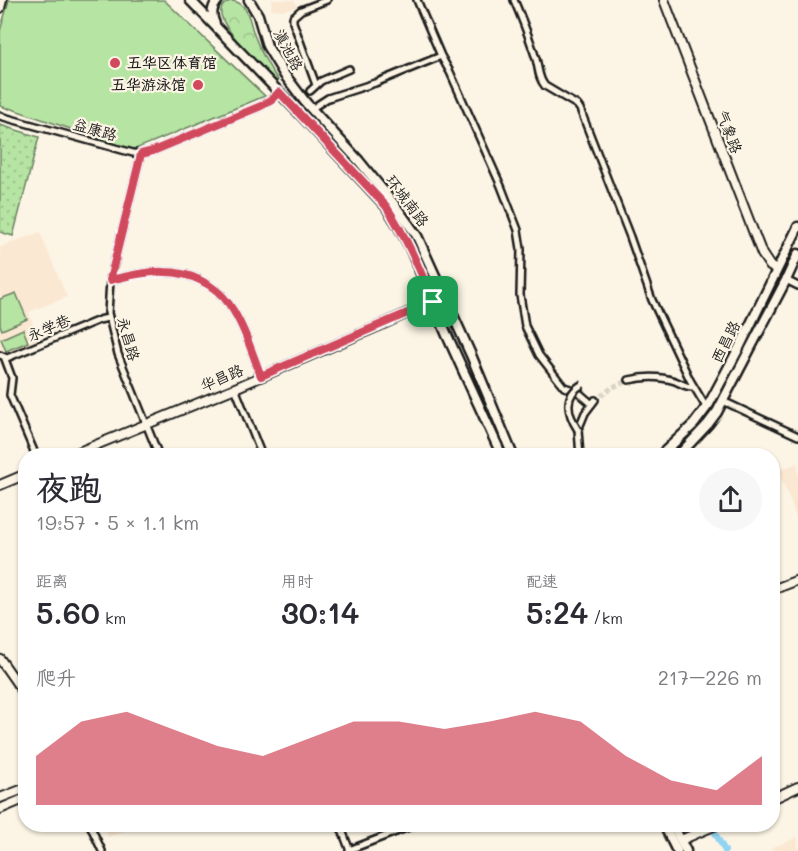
<!DOCTYPE html>
<html lang="zh">
<head>
<meta charset="utf-8">
<style>
  :root { --surface:#fff; --page:#f7f7f7; --text:#2b2b33; --muted:#7c7c81; --accent:#d1495b }
  body { margin:0; font-family:Mali,"LXGW WenKai TC",sans-serif; background:var(--page); color:var(--text); height:100vh; display:flex; flex-direction:column; font-size:22px; white-space:nowrap }
  * { box-sizing:border-box; margin:0 }
  p { font-size:20px; color:var(--muted) }
  .icon { flex:none; width:33px; height:33px; fill:none; stroke:currentColor; stroke-width:2; stroke-linecap:round; stroke-linejoin:round }
  .map { position:relative; flex:1; overflow:hidden }
  .sheet { position:absolute; left:18px; top:448px; width:762px; height:384px; display:flex; flex-direction:column; background:var(--surface); border-radius:24px; box-shadow:0 2px 4px #0004 }
  .sheet>* { flex:none }
  .pin { position:absolute; display:grid; place-items:center; width:51px; height:51px; color:#fff; margin:-26px; border-radius:12px; box-shadow:0 3px 9px #0006 }
  .round { display:grid; place-items:center; flex:none; width:63px; height:63px; border-radius:32px; background:var(--page) }
  .summary { display:flex; align-items:center; justify-content:space-between; height:102px; padding:0 18px }
  h1 { font-size:33px; font-weight:600; line-height:45px }
  .figures { display:grid; grid-template-columns:repeat(3,1fr); gap:9px; height:102px; padding:6px 18px }
  .figures div { display:grid; align-content:center }
  .figures b { font-size:30px; font-weight:600 }
  .figures small { font-size:16px; font-weight:400 }
  .figures p { font-size:16px }
  .chart { height:168px; padding:12px 18px }
  .chart p { display:flex; justify-content:space-between }
  .chart svg { width:100%; height:108px; margin-top:6px; fill:var(--accent); opacity:.7 }
  .map>svg:first-child { display:block }
  .built { fill:#fbe8d3 }
  .grass { fill:url(#grass-dots); stroke:#698060; stroke-width:1.5 }
  .forest { fill:url(#forest-crowns); stroke:#698060; stroke-width:1.5 }
  .garden { fill:#b6e4a3; stroke:#698060; stroke-width:1.5 }
  .lines { fill:none; stroke-linecap:round; stroke-linejoin:round }
  .canal { stroke:#90d3f2; stroke-width:6 }
  .street-tunnel { stroke:#dad4c7; stroke-width:5; stroke-dasharray:5 2.5; stroke-linecap:butt }
  .street-casing { stroke:#1c1c1c; stroke-width:10 }
  .secondary-casing { stroke:#1c1c1c; stroke-width:12 }
  .primary-casing { stroke:#1c1c1c; stroke-width:13 }
  .street { stroke:#fcf5e5; stroke-width:5 }
  .secondary { stroke:#fcf5e5; stroke-width:8 }
  .primary { stroke:#fcf5e5; stroke-width:8 }
  .street-bridge-casing { stroke:#1c1c1c; stroke-width:10; stroke-linecap:butt }
  .street-bridge { stroke:#fcf5e5; stroke-width:5 }
  .route-casing { stroke:#fff; stroke-width:12 }
  .route { stroke:#d1495b; stroke-width:8 }
  .poi-dot { fill:#d1495b; stroke:#fcf5e5; stroke-width:2 }
  .labels { text-anchor:middle; stroke-width:4.5; stroke-linejoin:round; paint-order:stroke }
  .street-label { font-size:15px; fill:#1c1c1c; stroke:#fcf5e5 }
  .poi-label { font-size:15px; font-weight:bold; fill:#1c1c1c; stroke:#fcf5e5; text-anchor:start }
</style>
</head>
<body>
<div class="map">
<svg width="798" height="851" viewBox="0 0 798 851">
  <defs>
    <pattern id="grass-dots" width="8" height="8" patternUnits="userSpaceOnUse" patternTransform="scale(1.5)"><rect width="8" height="8" fill="#b6e4a3"/><path d="M2 2h.1M6 6h.1" fill="none" stroke="#9cc38c" stroke-width="1.8" stroke-linecap="round"/></pattern>
    <pattern id="forest-crowns" width="20" height="18" patternUnits="userSpaceOnUse" patternTransform="scale(1.5)"><rect width="20" height="18" fill="#b6e4a3"/><path d="M2 6a3 3 0 1 1 6 0M12 15a3 3 0 1 1 6 0" fill="none" stroke="#9cc38c"/></pattern>
  </defs>
  <rect width="100%" height="100%" fill="#fcf5e5"/>
  <filter id="ink" filterUnits="userSpaceOnUse"><feTurbulence type="fractalNoise" baseFrequency=".0167" numOctaves="2"/><feDisplacementMap in="SourceGraphic" scale="12" xChannelSelector="R" yChannelSelector="G"/><feConvolveMatrix kernelMatrix="1 2 1 2 8 2 1 2 1" color-interpolation-filters="sRGB"/></filter>
  <g filter="url(#ink)">
    <path class="built" d="M272 0H294L297 7 283 10 271 9Z
      M40 232 67 297 29 312 38 341 5 355 0 352V247Z
      M798 463V522L778 470Z
      M103 825H139L108 837Z
      M798 837V851H773L771 848Z"/>
    <path class="grass" d="M0 125 39 137 13 236 0 232Z"/>
    <path class="forest" d="M230 1C235 1 239 2 243 6 250 13 251 28 255 37 261 53 268 66 278 80L276 81C264 68 218 27 221 11 221 5 226 3 230 1Z"/>
    <path class="garden" d="M9 0H164L265 96 133 150 9 108V109L0 106V31Z
      M16 293 27 319 2 330 0 325V299Z
      M23 329 28 342 6 351 1 339Z"/>
    <g class="lines">
      <path class="canal" d="M715 833 725 851"/>
      <path class="street-tunnel" d="M595 400 613 387 629 380"/>
      <g class="street-casing">
        <path id="street" d="M417 0 441 56 450 72 501 186 518 230 521 249 520 295 525 326 539 355 564 387 577 391 592 404
          M514 0C522 19 530 39 536 59 539 69 538 78 545 86L577 105 580 109 630 237 652 300 690 380 706 407
          M316 85 293 22V17L301 10 327 0
          M310 91 321 81 349 69
          M311 109 328 98 375 83 441 56
          M0 116 133 153 141 154 153 151 261 106 271 100 279 92
          M141 154 110 280 108 313 118 354 159 456
          M110 280C128 276 147 271 165 272 189 272 215 284 229 304 244 325 252 353 261 376
          M786 280 798 286
          M0 355 7 358 99 320 108 318
          M5 359 12 378 10 395 36 456
          M629 380C645 376 660 376 675 381 682 384 687 388 694 387
          M235 388 262 456
          M723 401 798 436
          M580 456 578 430 585 413 595 400
          M90 825 102 851
          M340 825 350 851
          M349 850 414 825"/>
      </g>
      <g class="secondary-casing">
        <path id="secondary" d="M664 0 762 254 770 266 776 270
          M0 8 2 0
          M69 456 235 388 379 326 449 294
          M0 485 26 474
          M772 590 798 580
          M0 659 21 689 26 699
          M0 798 26 788
          M772 799 798 787
          M0 809 26 798
          M681 840 716 825"/>
      </g>
      <g class="primary-casing">
        <path id="primary" d="M190 0 302 116 386 206 398 225 409 245 446 333 502 456
          M249 0 258 15 267 46 284 74 306 103 359 161 394 204 417 236 471 355 513 456
          M215 24C211 15 211 8 218 0
          M660 456 694 424 709 404 740 346 798 227
          M678 456 708 424 717 412 786 280 798 254
          M664 825 677 851
          M673 825 686 851"/>
      </g>
      <use href="#street" class="street"/>
      <use href="#secondary" class="secondary"/>
      <use href="#primary" class="primary"/>
      <g class="street-bridge-casing">
        <path id="street-bridge" d="M578 430C567 413 563 395 583 384"/>
      </g>
      <use href="#street-bridge" class="street-bridge"/>
    </g>
  </g>
  <g class="lines" filter="url(#ink)">
    <g class="route-casing">
      <path id="route" d="M279 92 386 206C406 236 420 269 433 302L261 376C252 353 244 325 229 304 215 284 189 272 165 272 147 271 128 276 110 280L141 154 153 151 261 106 272 100Z"/>
    </g>
    <use href="#route" class="route"/>
  </g>
  <g class="poi-dot">
    <circle cx="115" cy="63" r="6"/>
    <circle cx="198" cy="85" r="6"/>
  </g>
  <g class="labels">
    <g class="street-label">
      <text transform="translate(288 50) rotate(62)" y="5">滇池路</text>
      <text transform="translate(95 130) rotate(16)" y="5">益康路</text>
      <text transform="translate(729 132) rotate(69)" y="5">气象路</text>
      <text transform="translate(407 201) rotate(53)" y="5">环城南路</text>
      <text transform="translate(49 328) rotate(-23)" y="5">永学巷</text>
      <text transform="translate(128 339) rotate(74)" y="5">永昌路</text>
      <text transform="translate(726 342) rotate(-63)" y="5">西昌路</text>
      <text transform="translate(222 378) rotate(-23)" y="5">华昌路</text>
    </g>
    <g class="poi-label">
      <text x="127" y="68">五华区体育馆</text>
      <text x="186" y="90" text-anchor="end">五华游泳馆</text>
    </g>
  </g>
</svg>
<div class="pin" style="left:433px;top:302px;background:#1e9e55"><svg class="icon" aria-label="arrive" viewBox="0 0 24 24"><path d="M6 21V4h12l-3 4 3 4H6"/></svg></div>
<section class="sheet">
<div class="summary"><div><h1>夜跑</h1><p>19:57 · 5 × 1.1 km</p></div><a class="round"><svg class="icon" aria-label="share" viewBox="0 0 24 24"><path d="M12 15V3M7 8l5-5 5 5M5 13v7h14v-7"/></svg></a></div>
<div class="figures">
<div><p>距离</p><b>5.60<small> km</small></b></div>
<div><p>用时</p><b>30:14</b></div>
<div><p>配速</p><b>5:24<small> /km</small></b></div>
</div>
<div class="chart"><p><span>爬升</span>217–226 m</p>
<svg viewBox="0 0 160 44" preserveAspectRatio="none"><path d="M0 44V24L10 10L20 6L30 13L40 20L50 24L60 17L70 10L80 10L90 13L100 10L110 6L120 10L130 24L140 34L150 38L160 24V44z"/></svg>
</div>
</section>
</div>
</body>
</html>
